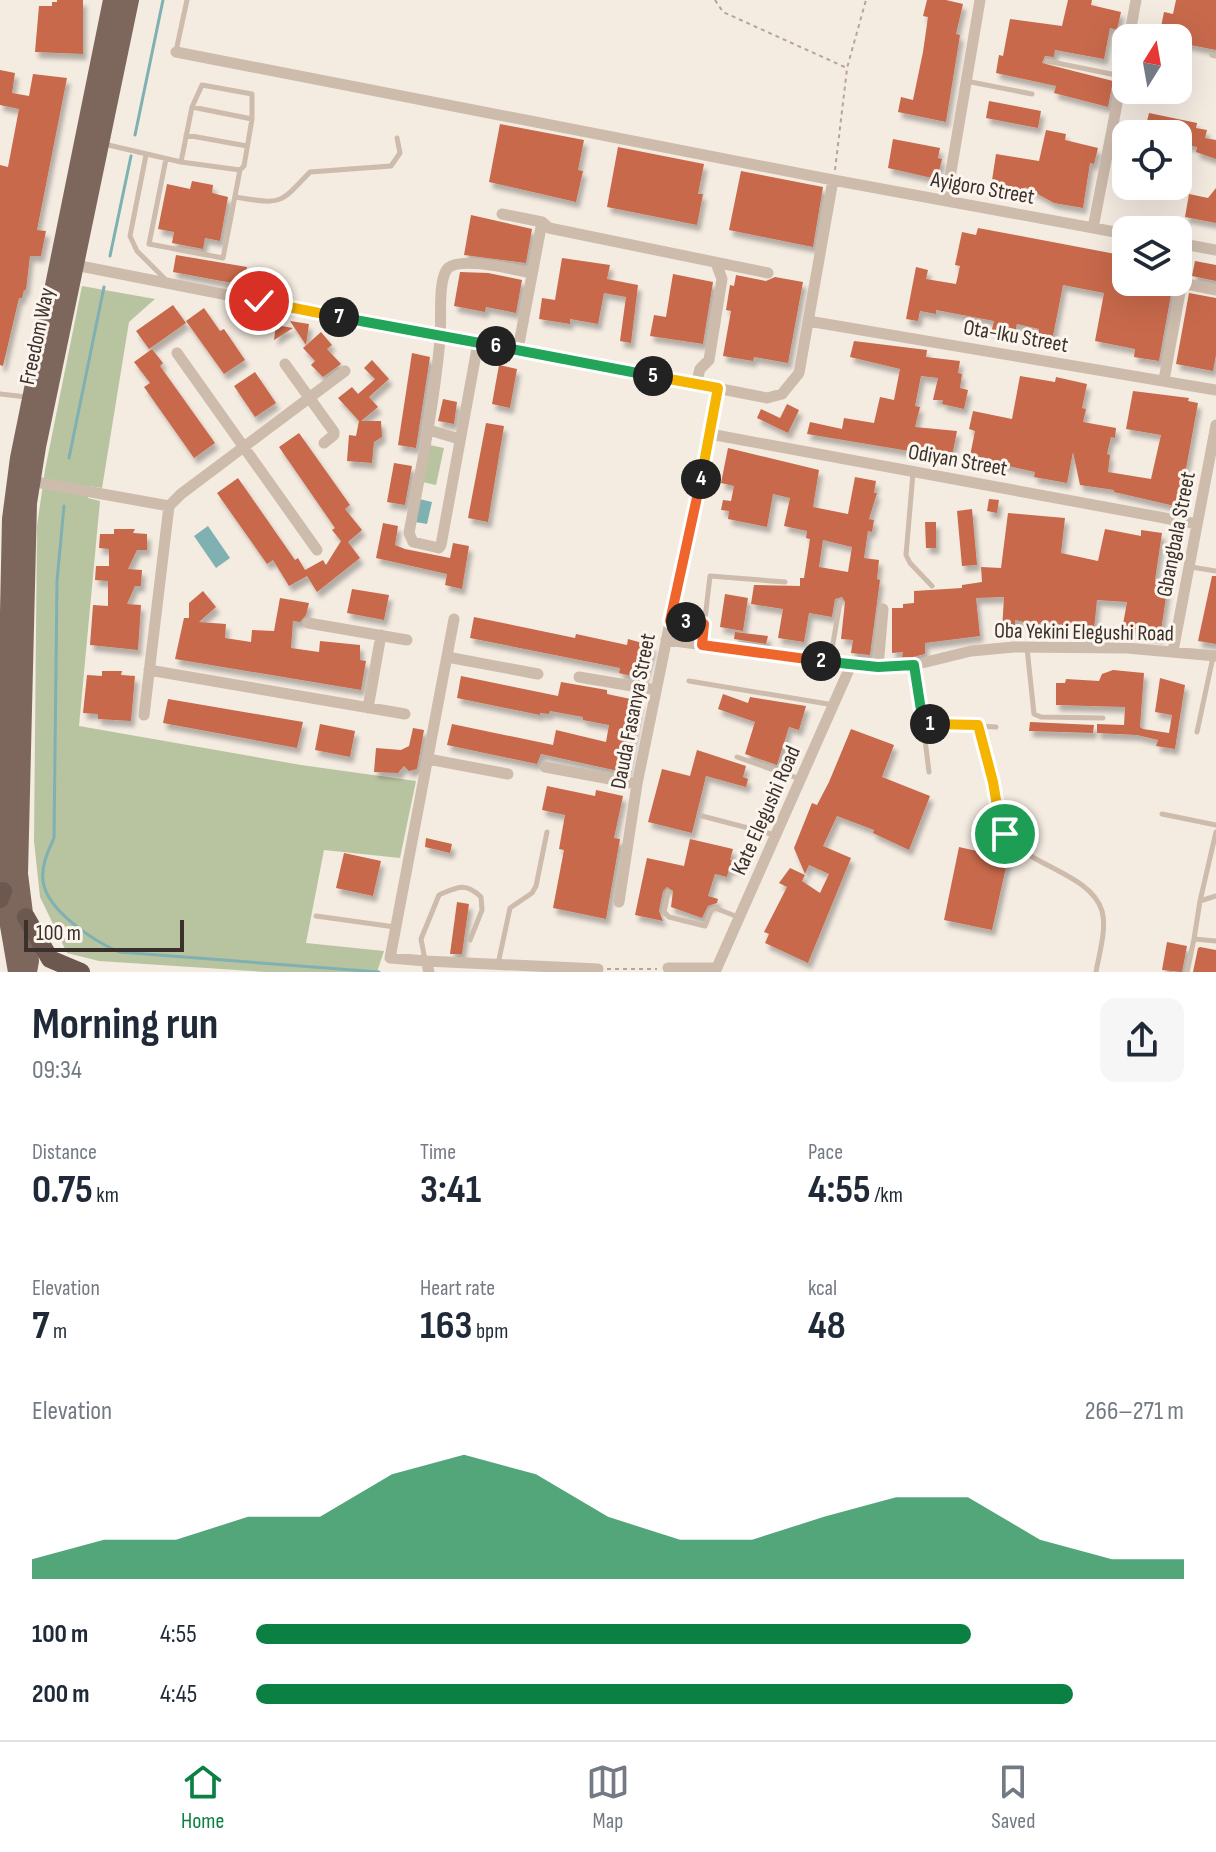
<!DOCTYPE html>
<html lang="en">
<head>
<meta charset="utf-8">
<style>
  :root { --surface:#fff; --page:#f6f6f7; --text:#1f2937; --muted:#747a83; --line:#e0e1e3; --accent:#0b8043 }
  body { margin:0; font-family:"Sofia Sans Condensed",sans-serif; background:var(--page); color:var(--text); height:100vh; display:flex; flex-direction:column; font-size:30px; white-space:nowrap }
  * { box-sizing:border-box; margin:0 }
  p { font-size:26px; color:var(--muted) }
  .icon { flex:none; width:44px; height:44px; fill:none; stroke:currentColor; stroke-width:2; stroke-linecap:round; stroke-linejoin:round }
  .map { position:relative; height:972px; overflow:hidden }
  .sheet { display:flex; flex-direction:column; background:var(--surface); flex:1 }
  .sheet>* { flex:none }
  .needle { width:52px; rotate:11deg }
  .controls { position:absolute; left:1112px; top:24px; display:grid; gap:16px }
  .controls a { display:grid; place-items:center; width:80px; height:80px; border-radius:16px; background:var(--surface); box-shadow:0 8px 32px #0002; font-size:40px }
  .scale { position:absolute; left:24px; bottom:20px; width:160px; box-sizing:border-box; padding-left:8px; border:4px solid #3b302b; border-top:0; font-size:22px; line-height:28px; white-space:nowrap; color:#3b302b; -webkit-text-stroke:6px #fbf5ee; paint-order:stroke }
  .pin { position:absolute; display:grid; place-items:center; width:68px; height:68px; color:#fff; margin:-34px; border:4px solid #fff; border-radius:50%; box-shadow:0 2px 8px #0007 }
  .km { position:absolute; width:40px; height:40px; margin:-20px; border-radius:50%; background:#222; color:#fff; font-size:22px; line-height:40px; text-align:center }
  .round { display:grid; place-items:center; flex:none; width:84px; height:84px; border-radius:16px; background:var(--page) }
  .summary { display:flex; align-items:center; justify-content:space-between; height:136px; padding:0 32px }
  h1 { font-size:44px; font-weight:700; line-height:60px }
  .stats { display:grid; grid-template-columns:repeat(3,1fr); gap:12px; height:136px; padding:8px 32px }
  .stats div { display:grid; align-content:center }
  .stats b { font-size:40px; font-weight:700 }
  .stats small { font-size:22px; font-weight:400 }
  .stats p { font-size:22px }
  .chart { height:224px; padding:16px 32px }
  .chart p { display:flex; justify-content:space-between }
  .chart svg { width:100%; height:144px; margin-top:8px; fill:var(--accent); opacity:.7 }
  ul { padding:0 32px; list-style:none; font-size:26px }
  li { display:grid; grid-template-columns:128px 96px 1fr; align-items:center; height:60px }
  li i { height:20px; border-radius:10px; background:var(--accent) }
  .dock { display:flex; justify-content:space-around; align-items:center; height:112px; border-top:2px solid var(--line); background:var(--surface); font-size:22px; color:var(--muted) }
  .dock a { display:grid; justify-items:center; gap:4px }
  .dock .selected { color:var(--accent) }
  .map>svg:first-child { display:block }
  .green { fill:#b8c4a0 }
  .water { fill:#7fb0b2 }
  .lines { fill:none; stroke-linecap:round; stroke-linejoin:round }
  .stream { stroke:#7fb0b2; stroke-width:3 }
  .building { fill:#c8694b; fill-rule:evenodd; filter:url(#shadow) }
  .path { stroke:#b9a596; stroke-width:2; stroke-dasharray:4 4; stroke-linecap:butt }
  .service { stroke:#cdbbac; stroke-width:5 }
  .minor { stroke:#cdbbac; stroke-width:11 }
  .primary { stroke:#7d675c; stroke-width:18 }
  .trunk { stroke:#6c584f; stroke-width:18 }
  .split-1-casing { stroke:#fff; stroke-width:16 }
  .split-2-casing { stroke:#fff; stroke-width:16 }
  .split-3-casing { stroke:#fff; stroke-width:16 }
  .split-4-casing { stroke:#fff; stroke-width:16 }
  .split-5-casing { stroke:#fff; stroke-width:16 }
  .split-6-casing { stroke:#fff; stroke-width:16 }
  .split-7-casing { stroke:#fff; stroke-width:16 }
  .split-8-casing { stroke:#fff; stroke-width:16 }
  .split-1 { stroke:#f5b400; stroke-width:10 }
  .split-2 { stroke:#22a559; stroke-width:10 }
  .split-3 { stroke:#f0652b; stroke-width:10 }
  .split-4 { stroke:#f0652b; stroke-width:10 }
  .split-5 { stroke:#f5b400; stroke-width:10 }
  .split-6 { stroke:#22a559; stroke-width:10 }
  .split-7 { stroke:#22a559; stroke-width:10 }
  .split-8 { stroke:#f5b400; stroke-width:10 }
  .labels { text-anchor:middle; stroke-width:6; stroke-linejoin:round; paint-order:stroke }
  .street-label { font-size:22px; fill:#3b302b; stroke:#fbf5ee }
</style>
</head>
<body>
<div class="map">
<svg width="1216" height="972" viewBox="0 0 1216 972">
  <defs>
    <filter id="shadow"><feDropShadow dx="3.5" dy="6" stdDeviation="2" flood-color="#0004"/></filter>
  </defs>
  <rect width="100%" height="100%" fill="#f4ebe1"/>
  <path class="green" d="M82 286 155 299 129 322 102 488 89 486 88 498 100 501 79 726 301 765 416 781 400 858 324 850 306 943 384 951 377 972H266L99 961 67 953 40 897 34 841 37 526 45 470Z
    M425 444 444 448 436 485 418 481Z"/>
  <path class="water" d="M419 499 432 502 427 524 415 522Z
    M208 526 230 558 216 568 194 536Z"/>
  <g class="lines">
    <path class="stream" d="M135 135 163 0
      M110 256 131 156
      M69 458 104 287
      M64 506 57 581 54 838C48 851 41 866 43 881 47 911 94 941 119 952L379 972"/>
  </g>
  <path class="building" d="M57 0H83V54L35 52 39 6H52V2H57Z
    M927 0H946L963 4 956 34 960 35 946 122 898 112 901 97 913 100 923 52 928 17 923 16Z
    M1068 0H1092L1091 5 1121 12 1117 30 1110 28 1104 59 1055 50 1054 57 1045 56 1042 63 1113 81 1108 107 1054 93 1056 86 996 73 999 55 1003 56 1010 19 1062 26Z
    M1176 0H1216V50L1185 44 1184 36 1160 32 1164 12 1173 14Z
    M0 70 15 73 12 93 29 96 33 74 67 78 37 230 46 231 41 256H30L26 290H24L22 298H19L3 366 0 365V165L8 167 19 109 0 105Z
    M989 101 1041 111 1038 128 986 118Z
    M1149 113 1197 123 1196 128 1207 130 1205 138 1216 140V159L1196 152 1197 147 1178 143V134H1144Z
    M500 124 584 140 578 170 583 171 576 202 489 182Z
    M1046 130 1066 134 1065 140 1098 148 1094 164 1090 163 1083 208 1054 203 1025 187 1023 194 991 187 996 154 1039 161Z
    M893 139 940 148 938 158 942 159 939 171 934 169 932 178 888 168Z
    M618 147 704 164 698 194H703L697 225 607 207Z
    M741 171 823 187 813 247 729 230Z
    M192 181 213 185 212 193 228 197 220 241 205 238 203 249 172 243 174 232 158 229 167 184 190 189Z
    M1216 188V223L1185 217 1189 194 1208 198Z
    M471 215 532 229 526 263 464 255Z
    M978 228 1126 256V282L1172 289 1159 361 1134 357 1135 349 1095 341 1104 293 1063 285 1053 336 1038 333 1039 329 1017 324 1014 336 1007 331 991 333 994 321 936 310V314L920 311 918 321 906 319 916 267 928 270 926 279 956 284 960 266 955 265 962 232 976 235Z
    M176 255 247 267 243 285 173 272Z
    M562 258 610 265 607 279 638 285 631 343 620 341 626 297 604 293 598 324 570 319V324L539 319 542 298 555 300Z
    M1195 261 1216 265V281L1192 276Z
    M460 272 488 273 522 280 516 313 486 307 485 312 454 306Z
    M673 274 713 282 703 344 650 336 654 315 666 317Z
    M736 275 766 281 775 277 803 282 788 363 754 357 753 361 723 356 731 311 726 310 730 285 734 286Z
    M1189 293 1216 298V355L1213 371 1176 364Z
    M173 305 186 323 149 349 136 331Z
    M204 308 220 331 224 329 245 360 224 374 186 321Z
    M290 321 309 324 306 345Z
    M276 325 293 328 274 340Z
    M321 332 332 345 327 349 341 364 323 377 311 365 315 361 303 348Z
    M854 341 927 350 926 357 960 361 958 373 962 374 960 388 968 390 964 409 942 404 943 400H933L938 378 921 376 915 406 920 407 915 427 957 431 952 456 931 455 932 450 910 448 909 451 807 434 810 422 842 429 844 418 874 423 880 397 894 400 900 369 850 357Z
    M152 349 163 363 160 366 215 443 194 458 144 387 150 383 134 362Z
    M412 353 430 357 416 448 398 445Z
    M372 360 389 379 369 397 378 407 361 421H381L382 437 374 442 372 463 347 461 349 435 356 436 359 421 338 398 352 387 358 394 375 379 364 368Z
    M499 365 517 369 510 408 492 404Z
    M255 372 276 403 255 417 234 386Z
    M1020 376 1055 382 1056 377 1087 384 1082 408 1086 409 1083 422 1116 428 1115 438 1111 437 1107 454 1110 455 1108 472 1151 479 1161 435 1126 429 1133 391 1189 398 1188 401 1198 403 1179 507 1114 492V490L1080 485 1073 452 1067 483 1034 477 1035 472 990 462V465L969 461 975 431 969 429 973 411 1012 419Z
    M443 399 457 402 454 424 438 421Z
    M787 404 799 410 788 433 757 418 761 409 780 418Z
    M486 423 504 426 488 522 468 518Z
    M299 433 350 505 345 509 362 530 348 542 360 558 317 592 307 576 289 586 273 560 267 564 217 493 238 478 295 560 298 558 305 570 323 560 326 565 341 541 332 530 335 528 279 447Z
    M728 448 819 470 813 507 848 514 855 477 876 481 874 493H877L869 519 874 520 872 532 868 531 864 558 879 560 877 579 880 580 870 655 851 653 853 640 841 639 845 602 842 597 835 599 832 617 809 613 804 642 778 638 783 609 751 604 754 585 800 586V578H804L810 539 806 538 807 531 784 526 790 498 773 494 767 527 728 519 729 511 721 510 723 500 731 501 734 486 721 483ZM823 540 852 547 848 572 819 567Z
    M394 463 412 466 405 505 387 502Z
    M989 499 999 500 997 513 987 511Z
    M972 509 977 565 962 566 957 511Z
    M1008 513 1065 518 1061 553 1098 561 1105 529 1141 536V530L1162 533 1155 580 1168 583 1160 638 1122 630 1127 602 1097 600 1094 629 1108 631 1107 639H1091L1081 638 1083 629 1043 621 1038 625 1015 620V631L1002 630 1004 597 976 598 980 636 925 643V654L913 657H902L903 652 892 653V608H903V604L914 603V591L962 588V585L982 582 981 567 1001 568Z
    M925 522H936V548H926Z
    M383 523 398 526 395 545 405 549 450 558 453 543 469 546 462 589 445 585 447 574 376 558Z
    M114 529H135L133 533 147 534V550H137L128 569 142 570 141 586H135L127 604 141 605 138 650 90 645 93 605 108 606V581L95 580 96 566H109V549L99 548 100 534H114Z
    M1212 576H1216V644L1198 641Z
    M352 589 389 595 384 620 347 613Z
    M203 591 216 607 199 622 226 624 225 638 251 642 252 630 274 631 280 598 309 603 306 615 300 622 293 621 291 648 319 652 320 641 360 645V660L366 661 361 690 175 659 184 618H189V603Z
    M725 594 748 598 743 631 720 627Z
    M474 617 575 638 576 634 627 645 628 639 653 646 644 679 619 673 620 668 470 638Z
    M735 632 768 636 766 644 734 639Z
    M1113 670 1144 673 1140 727 1143 729 1169 733 1172 715 1155 712 1160 678 1185 685 1175 749 1156 746 1158 740 1137 735 1097 733V724L1124 725 1125 707 1056 705V683H1065L1066 679 1099 681 1102 674Z
    M102 671H122L121 675 135 676 131 721 98 719V714L83 713 87 675 102 676Z
    M461 676 558 696 561 682 607 690V694L640 701 627 773 541 754 537 764 447 745 452 724 553 745 556 730 606 742 609 725 583 720V717L550 711 549 714 540 713V715L457 698Z
    M723 694 748 703 750 697 806 706 799 730 789 727 777 765 745 754 755 722 718 709Z
    M168 699 303 722 297 748 163 723Z
    M1030 722 1094 725 1093 733 1029 731Z
    M320 724 355 731 350 757 315 750Z
    M413 728 424 730 417 769 409 771 404 766 398 773 374 772 376 748 401 750 409 746Z
    M851 729 894 745 882 777 930 796 909 850 873 833 874 830 837 816 823 846 851 858 808 963 765 943 769 934 764 932 787 887 779 883 790 868 805 875 802 881 820 893 829 874 809 865 805 874 794 848 812 803 817 805 829 782Z
    M697 750 746 766 743 777 748 779 746 787 706 776 692 833 648 822 662 769 690 776Z
    M547 786 595 796 596 790 623 796 614 838 620 839 606 919 553 908 564 850 559 849 565 815 542 810Z
    M426 838 452 844 450 853 425 847Z
    M690 839 733 849 730 860 737 861 735 869 729 868 727 877 715 874 708 896 718 899 717 903 708 906 702 918 671 907 673 891 667 887 663 891 659 911 663 921 635 915 647 858 684 866Z
    M959 847 1008 858 992 930 944 920Z
    M344 853 381 861 373 896 336 888Z
    M457 902 469 904 462 954H450Z
    M1167 942 1187 946 1182 972 1162 970Z
    M1200 947 1216 950V972H1193L1198 948Z"/>
  <g class="lines">
    <path class="path" d="M715 0 723 12 847 68 866 0
      M835 170 847 69
      M607 969H657"/>
    <path class="service" d="M176 51 187 0
      M1212 55 1216 56
      M1047 61 1121 76
      M966 81 1032 94
      M192 107 252 119
      M186 135 247 146
      M1111 141 1126 144
      M104 144 181 162 240 170 244 166 252 119V94L202 85 192 107 181 162
      M146 155 130 236 137 251 165 279
      M1178 155 1185 156
      M166 159 149 244 223 258 240 170
      M235 197C281 204 278 206 310 172L391 166 400 153 397 138
      M0 394 27 397
      M913 473 906 555 910 563 932 586
      M1191 567 1216 571
      M671 621 704 624
      M702 644 710 576 785 582
      M1027 648 1034 714 1041 717 1103 718
      M830 661 840 602
      M915 666 923 723 996 727
      M689 681 834 705
      M923 724 929 772
      M978 725C983 745 989 765 993 785 996 800 996 819 1004 832 1025 866 1091 873 1102 911 1107 929 1099 954 1096 972
      M1197 732 1213 657
      M737 757 800 779
      M1162 814 1216 825
      M702 816 775 835
      M668 892 664 912 669 917 705 926 711 910 715 908 738 917
      M1200 901 1216 832
      M316 916 395 927
      M1194 939 1200 901 1216 896
      M425 960 421 939 439 895C458 887 465 882 481 897L482 910 470 940
      M498 964 510 908 532 893 536 886 547 832
      M1187 972 1194 939 1216 941"/>
    <path class="minor" d="M1129 38 1136 0
      M176 52 833 180 1126 234
      M946 201 980 0
      M502 214 542 222 549 228 768 273
      M1093 228 1126 57
      M1178 243 1216 250
      M75 265 440 337 518 349 767 398 782 394 799 373 833 180
      M808 321 1216 390
      M478 343 441 545 439 548 413 542 409 533C421 469 434 405 440 340 442 323 437 279 448 268 462 256 515 270 532 273
      M518 349 542 222
      M177 353 317 550
      M285 364 334 432V435L324 443
      M1164 380 1181 287 1187 284 1216 290
      M696 384 700 369 709 360 722 279 716 263
      M429 430 459 439
      M710 434 1197 524
      M30 481 169 506
      M308 623 407 640
      M666 640 878 667 914 665 971 651 1014 647 1127 648 1216 656
      M1173 651 1216 425
      M447 657 538 674
      M878 667 883 609
      M149 670 405 714
      M579 677 656 690
      M368 708 381 635
      M144 715 169 506 181 494 345 371
      M428 759 508 774
      M545 767 637 784
      M619 902 637 784 718 388
      M426 961 598 969
      M668 968H716
      M429 972 426 961 390 958 454 619
      M715 972 851 665"/>
    <path class="primary" d="M17 972 3 891 11 519 19 458 112 0
      M28 972 30 961 19 874 28 503 37 447 130 0"/>
    <path class="trunk" d="M0 899 3 891
      M26 917 50 959 81 972"/>
  </g>
  <g class="lines">
    <g class="split-1-casing">
      <path id="split-1" d="M930 724 978 725 993 782 1000 824 1005 834"/>
    </g>
    <g class="split-2-casing">
      <path id="split-2" d="M821 661 878 667 914 665 923 723 930 724"/>
    </g>
    <g class="split-3-casing">
      <path id="split-3" d="M686 622 704 624 702 645 821 661"/>
    </g>
    <g class="split-4-casing">
      <path id="split-4" d="M686 622 670 621 701 479"/>
    </g>
    <g class="split-5-casing">
      <path id="split-5" d="M653 376 718 388 701 479"/>
    </g>
    <g class="split-6-casing">
      <path id="split-6" d="M496 346 653 376"/>
    </g>
    <g class="split-7-casing">
      <path id="split-7" d="M339 317 496 346"/>
    </g>
    <g class="split-8-casing">
      <path id="split-8" d="M259 301 339 317"/>
    </g>
    <use href="#split-1" class="split-1"/>
    <use href="#split-2" class="split-2"/>
    <use href="#split-3" class="split-3"/>
    <use href="#split-4" class="split-4"/>
    <use href="#split-5" class="split-5"/>
    <use href="#split-6" class="split-6"/>
    <use href="#split-7" class="split-7"/>
    <use href="#split-8" class="split-8"/>
  </g>
  <g class="labels">
    <g class="street-label">
      <text transform="translate(983 187) rotate(10)" y="8">Ayigoro Street</text>
      <text transform="translate(1016 335) rotate(10)" y="8">Ota-Iku Street</text>
      <text transform="translate(36 336) rotate(-78)" y="8">Freedom Way</text>
      <text transform="translate(958 459) rotate(10)" y="8">Odiyan Street</text>
      <text transform="translate(1175 534) rotate(-79)" y="8">Gbangbala Street</text>
      <text transform="translate(1084 631) rotate(1)" y="8">Oba Yekini Elegushi Road</text>
      <text transform="translate(632 711) rotate(-79)" y="8">Dauda Fasanya Street</text>
      <text transform="translate(765 810) rotate(-66)" y="8">Kate Elegushi Road</text>
    </g>
  </g>
</svg>
<div class="controls">
<a><svg class="needle" viewBox="-14 -14 28 28"><path d="M0-13l5 13h-10z" fill="#e53935"/><path d="M0 13l5-13h-10z" fill="#747a83"/></svg></a>
<a><svg class="icon" aria-label="locate" viewBox="0 0 24 24"><circle cx="12" cy="12" r="6"/><path d="M12 2v4M12 18v4M2 12h4M18 12h4"/></svg></a>
<a><svg class="icon" aria-label="layers" viewBox="0 0 24 24"><path d="M12 4l9 5-9 5-9-5zM3 14l9 5 9-5"/></svg></a>
</div>
<div class="scale">100 m</div>
<div class="pin" style="left:1005px;top:834px;background:#1e9e55"><svg class="icon" aria-label="arrive" viewBox="0 0 24 24"><path d="M6 21V4h12l-3 4 3 4H6"/></svg></div>
<div class="pin" style="left:259px;top:301px;background:#d93025"><svg class="icon" aria-label="check" viewBox="0 0 24 24"><path d="M5 12l5 5 9-10"/></svg></div>
<b class="km" style="left:930px;top:724px">1</b>
<b class="km" style="left:821px;top:661px">2</b>
<b class="km" style="left:686px;top:622px">3</b>
<b class="km" style="left:701px;top:479px">4</b>
<b class="km" style="left:653px;top:376px">5</b>
<b class="km" style="left:496px;top:346px">6</b>
<b class="km" style="left:339px;top:317px">7</b>
</div>
<section class="sheet">
<div class="summary"><div><h1>Morning run</h1><p>09:34</p></div><a class="round"><svg class="icon" aria-label="share" viewBox="0 0 24 24"><path d="M12 15V3M7 8l5-5 5 5M5 13v7h14v-7"/></svg></a></div>
<div class="stats">
<div><p>Distance</p><b>0.75<small> km</small></b></div>
<div><p>Time</p><b>3:41</b></div>
<div><p>Pace</p><b>4:55<small> /km</small></b></div>
</div>
<div class="stats">
<div><p>Elevation</p><b>7<small> m</small></b></div>
<div><p>Heart rate</p><b>163<small> bpm</small></b></div>
<div><p>kcal</p><b>48</b></div>
</div>
<div class="chart"><p><span>Elevation</span>266–271 m</p>
<svg viewBox="0 0 160 44" preserveAspectRatio="none"><path d="M0 44V38L10 32L20 32L30 25L40 25L50 12L60 6L70 12L80 25L90 32L100 32L110 25L120 19L130 19L140 32L150 38L160 38V44z"/></svg>
</div>
<ul>
<li><b>100 m</b>4:55<i style="width:77%"></i></li>
<li><b>200 m</b>4:45<i style="width:88%"></i></li>
</ul>
</section>
<nav class="dock">
<a class="selected"><svg class="icon" aria-label="home" viewBox="0 0 24 24"><path d="M3 11l9-7 9 7M6 9v11h12V9"/></svg>Home</a>
<a><svg class="icon" aria-label="map" viewBox="0 0 24 24"><path d="M3 6l6-2 6 2 6-2v14l-6 2-6-2-6 2zM9 4v14M15 6v14"/></svg>Map</a>
<a><svg class="icon" aria-label="saved" viewBox="0 0 24 24"><path d="M7 4h10v16l-5-4-5 4z"/></svg>Saved</a>
</nav>
</body>
</html>
